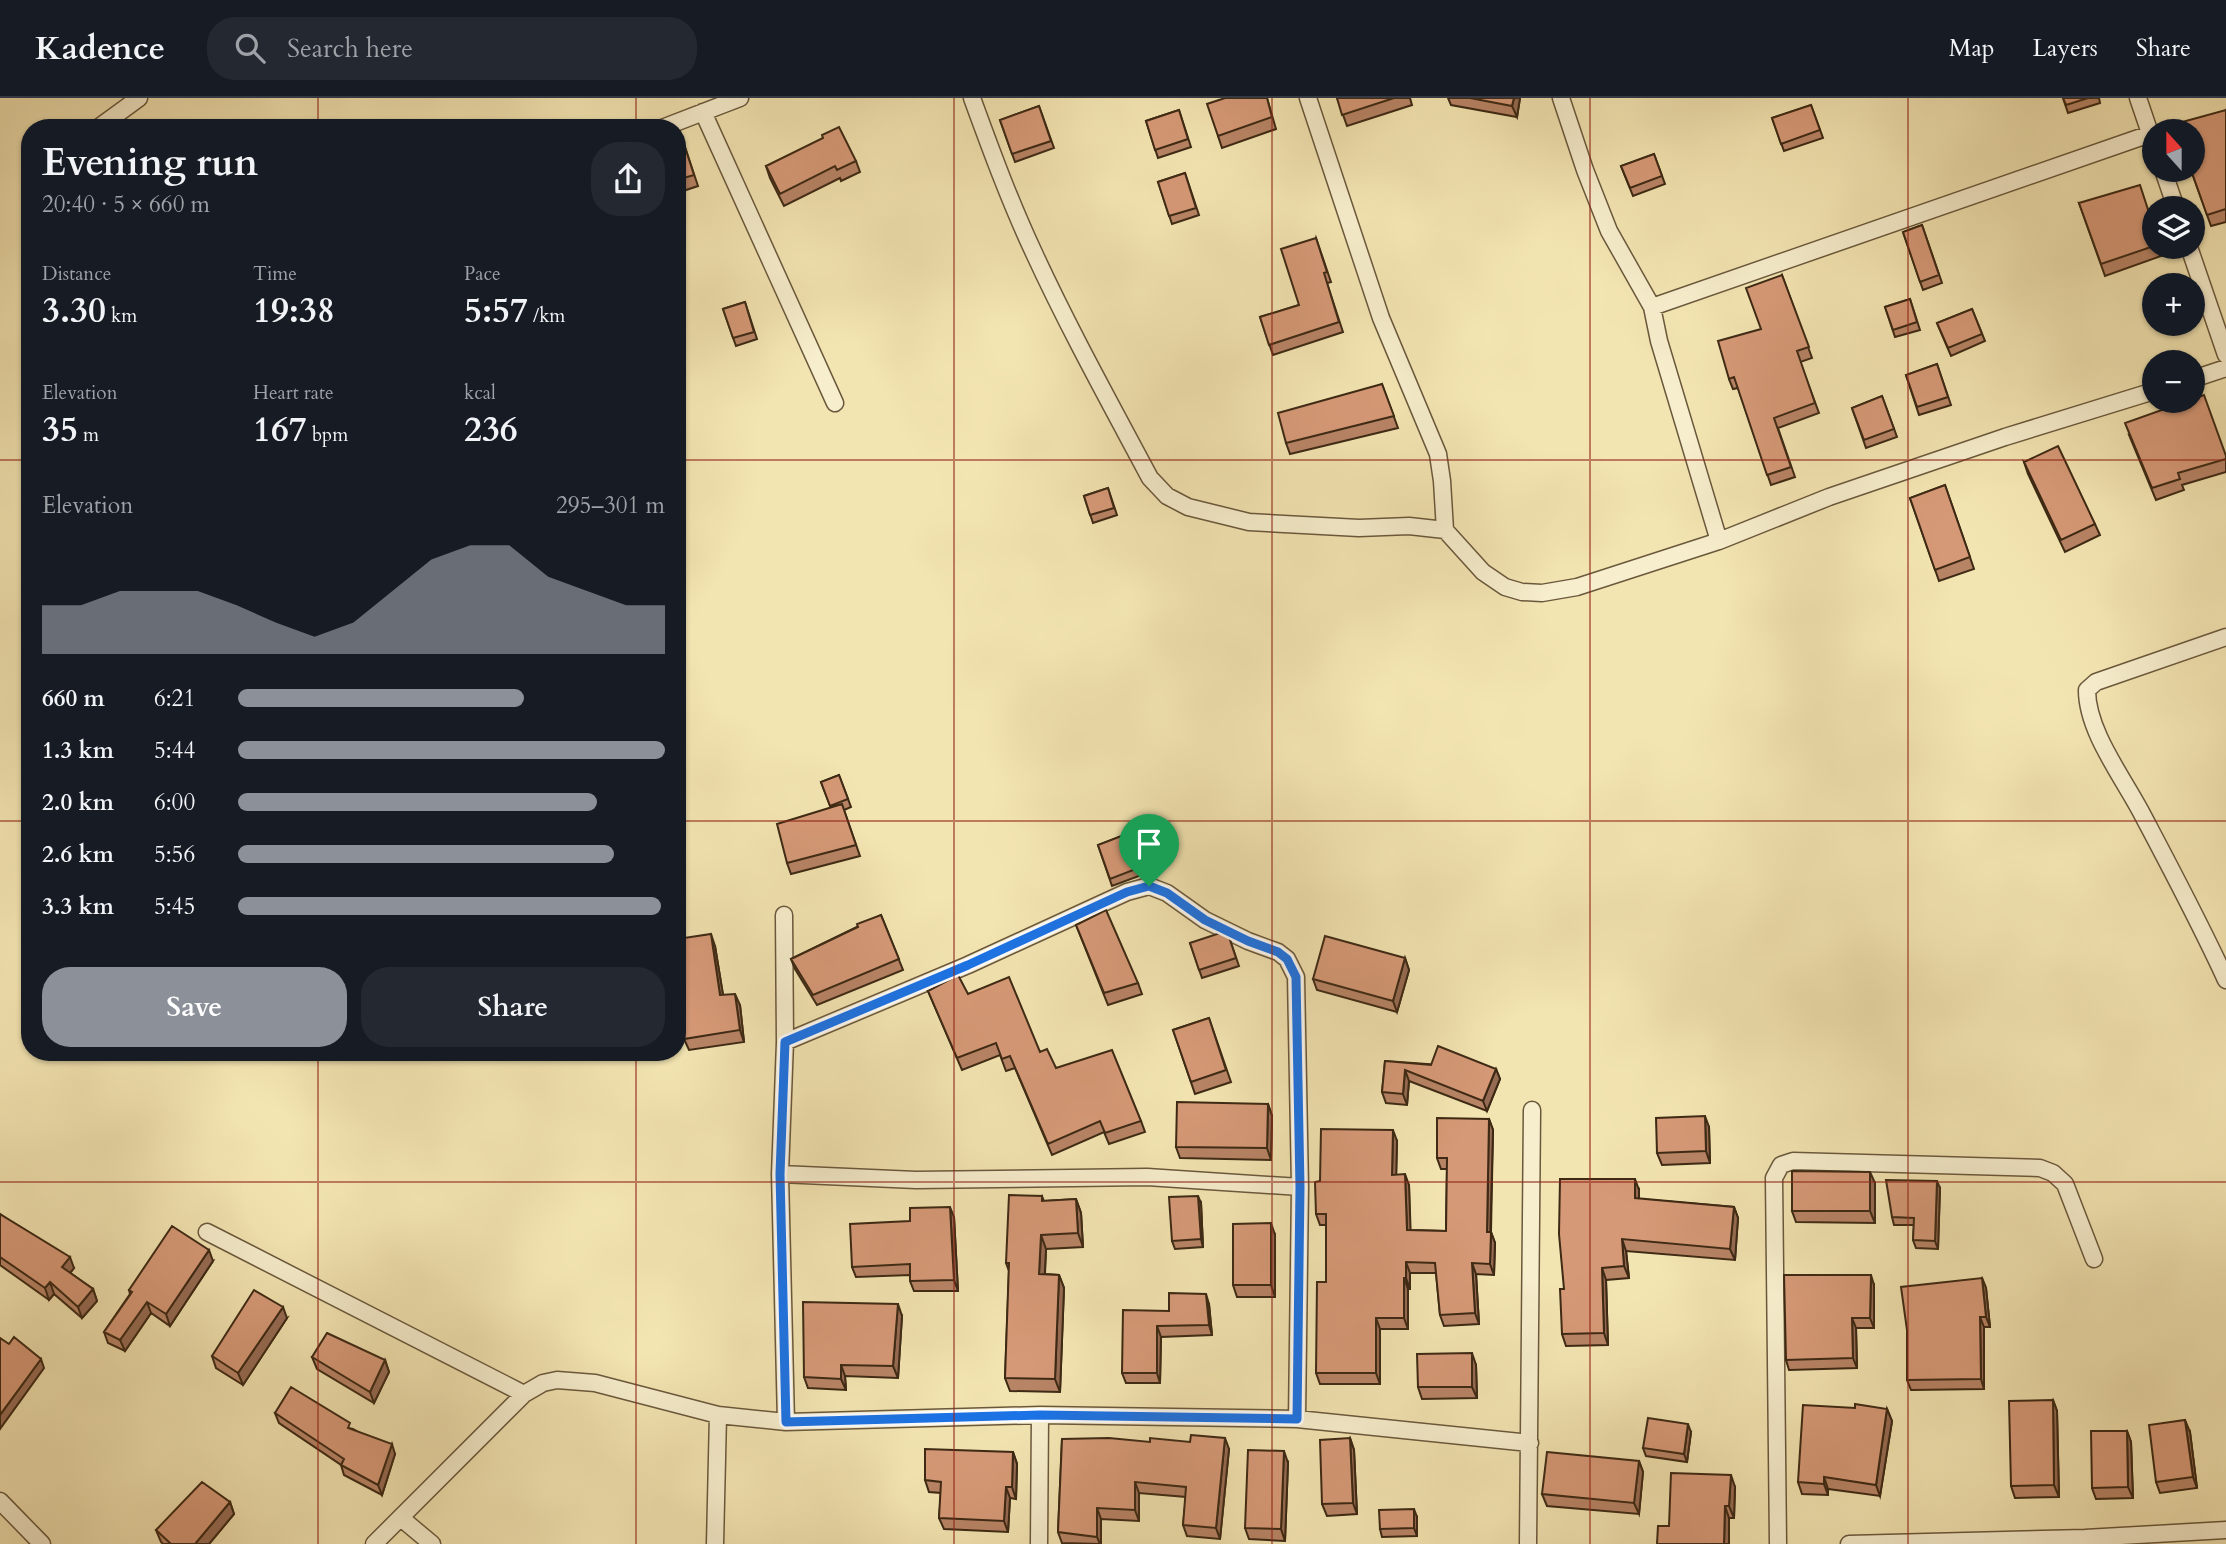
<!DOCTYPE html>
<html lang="en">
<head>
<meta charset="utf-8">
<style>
  :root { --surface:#171b24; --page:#242831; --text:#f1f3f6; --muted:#9ea1a6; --line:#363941; --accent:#8c9099 }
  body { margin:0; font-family:Cardo,serif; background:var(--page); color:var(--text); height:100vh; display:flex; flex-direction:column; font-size:26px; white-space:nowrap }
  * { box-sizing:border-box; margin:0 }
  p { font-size:23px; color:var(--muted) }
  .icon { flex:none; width:38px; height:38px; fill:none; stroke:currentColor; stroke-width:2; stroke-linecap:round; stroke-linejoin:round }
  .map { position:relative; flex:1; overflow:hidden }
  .details { position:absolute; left:21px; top:21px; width:665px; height:942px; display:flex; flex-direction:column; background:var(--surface); border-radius:28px; box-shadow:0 2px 5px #0004 }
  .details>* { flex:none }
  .needle { width:46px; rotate:339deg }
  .controls { position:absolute; left:2142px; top:21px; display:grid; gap:14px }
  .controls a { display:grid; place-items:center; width:63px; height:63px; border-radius:50%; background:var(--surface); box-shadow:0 2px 5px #0004; font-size:35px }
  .pin { position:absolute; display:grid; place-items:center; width:60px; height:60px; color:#fff; margin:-72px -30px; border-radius:50% 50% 50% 0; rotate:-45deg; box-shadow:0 0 7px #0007 }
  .pin .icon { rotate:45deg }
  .round { display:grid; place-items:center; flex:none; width:74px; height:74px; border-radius:28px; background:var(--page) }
  .overview { display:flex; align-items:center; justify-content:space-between; height:119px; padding:0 21px }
  h1 { font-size:38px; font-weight:700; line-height:52px }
  .metrics { display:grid; grid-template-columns:repeat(3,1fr); gap:10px; height:119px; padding:7px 21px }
  .metrics div { display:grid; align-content:center }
  .metrics b { font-size:35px; font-weight:700 }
  .metrics small { font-size:19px; font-weight:400 }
  .metrics p { font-size:19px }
  .chart { height:196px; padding:14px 21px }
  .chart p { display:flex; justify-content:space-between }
  .chart svg { width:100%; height:126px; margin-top:7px; fill:var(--accent); opacity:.7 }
  .primary-button { display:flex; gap:14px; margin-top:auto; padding:14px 21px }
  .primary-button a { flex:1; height:80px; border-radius:28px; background:var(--accent); color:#fff; font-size:28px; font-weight:700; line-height:80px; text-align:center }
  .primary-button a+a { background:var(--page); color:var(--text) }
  ul { padding:0 21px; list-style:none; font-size:23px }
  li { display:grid; grid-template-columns:112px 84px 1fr; align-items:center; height:52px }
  li i { height:18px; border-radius:9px; background:var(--accent) }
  header { display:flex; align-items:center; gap:42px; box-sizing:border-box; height:98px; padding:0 35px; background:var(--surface); border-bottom:2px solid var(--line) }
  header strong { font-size:33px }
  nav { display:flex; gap:38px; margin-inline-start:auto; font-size:24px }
  .search { width:490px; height:63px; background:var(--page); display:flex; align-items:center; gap:18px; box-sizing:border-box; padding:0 24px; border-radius:28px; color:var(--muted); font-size:26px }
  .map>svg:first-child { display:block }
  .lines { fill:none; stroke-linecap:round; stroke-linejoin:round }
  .street-casing { stroke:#6a583c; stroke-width:19 }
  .street { stroke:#f7eecd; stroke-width:16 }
  .wall { fill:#b88466; stroke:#3d2914; stroke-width:2 }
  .shaded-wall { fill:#966b53; stroke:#3d2914; stroke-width:2 }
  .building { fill:#d69977; stroke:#3d2914; stroke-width:2 }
  .route-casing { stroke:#fff; stroke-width:14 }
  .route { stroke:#1a73e8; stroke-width:9 }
  .grid { fill:none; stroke:#8f2418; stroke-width:2; stroke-opacity:0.55 }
</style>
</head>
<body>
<header>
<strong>Kadence</strong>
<div class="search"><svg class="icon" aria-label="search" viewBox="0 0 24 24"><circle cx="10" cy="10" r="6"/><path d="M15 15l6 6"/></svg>Search here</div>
<nav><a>Map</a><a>Layers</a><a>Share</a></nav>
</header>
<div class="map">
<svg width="2226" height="1446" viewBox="0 0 2226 1446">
  <rect width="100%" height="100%" fill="#f3e5b2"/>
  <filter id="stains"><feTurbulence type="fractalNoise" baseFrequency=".00286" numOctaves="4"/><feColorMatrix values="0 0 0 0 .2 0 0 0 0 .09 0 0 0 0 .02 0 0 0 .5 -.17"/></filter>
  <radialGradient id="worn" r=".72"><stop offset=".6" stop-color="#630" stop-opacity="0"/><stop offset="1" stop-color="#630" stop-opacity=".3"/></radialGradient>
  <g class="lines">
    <g class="street-casing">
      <path id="street" d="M972 0C991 52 1010 104 1034 155 1069 231 1110 305 1150 380L1167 398 1188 409 1249 424 1359 430 1409 428 1445 432
        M1308 0 1381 220 1438 356 1442 383 1445 432 1483 474 1505 489 1522 494 1542 495 1577 489 1719 443 1829 399 2005 339 2154 293
        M1561 0 1585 72 1609 133 1652 209 1659 243 1719 443
        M2138 0 2154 47
        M703 14 835 305
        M98 30 139 0
        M662 30 740 0
        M2163 72 2176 110
        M2189 149 2226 257
        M1652 209 2150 36
        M2193 281 2226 270
        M2226 539 2096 584 2087 592C2087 633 2122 678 2141 714 2170 769 2200 825 2226 882
        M784 817 785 944 780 1076 786 1324
        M785 944 968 867 1127 794 1149 788 1167 795 1205 822 1248 843 1278 854 1287 861 1296 879 1300 1089 1297 1321
        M780 1076 916 1082 1147 1079 1300 1089
        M207 1134 524 1296
        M0 1403 42 1446
        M401 1420 432 1446
        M374 1446 524 1296 543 1285 557 1282 595 1285 718 1317 786 1324 1040 1317 1297 1321 1530 1345
        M715 1446 718 1317
        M1039 1446 1040 1317
        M1528 1446 1532 1012
        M1778 1446 1774 1080 1781 1067 1793 1063 2040 1070 2053 1075 2065 1086 2094 1161
        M1849 1446 2085 1440 2226 1432"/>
    </g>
    <use href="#street" class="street"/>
  </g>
  <path class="wall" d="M1267 0 1276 31 1222 50 1218 38Z
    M1337 0H1410L1412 7 1347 28Z
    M1448 0H1520L1517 19 1451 7Z
    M2063 0H2099L2100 5 2068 15Z
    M1811 7 1823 40 1784 53 1772 20Z
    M1039 8 1054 50 1015 64 1000 22Z
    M1179 12 1191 49 1158 60 1146 23Z
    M2226 12V124L2211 128 2191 72Z
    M683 43 698 88 677 95V45Z
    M1654 56 1665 86 1633 98 1621 68Z
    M856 63 860 74 841 83 840 80 784 108 770 80 766 68Z
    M1185 75 1199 117 1172 126 1158 84Z
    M2079 105 2154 128V149H2161L2164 157 2105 178Z
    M1922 127 1942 185 1923 192 1903 134Z
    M1316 140 1331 184 1327 185 1343 234 1273 257 1260 219 1299 207Z
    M1782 177 1812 260 1800 264 1819 315 1778 330 1795 379 1771 387 1738 290 1733 291 1729 281 1761 231Z
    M1910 201 1920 232 1895 239 1885 209Z
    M745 204 757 241 736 248 723 211Z
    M1972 211 1985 243 1951 258 1937 225Z
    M1937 266 1951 307 1919 317 1906 277Z
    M1382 286 1398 330 1290 356 1286 345Z
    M1882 298 1897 339 1866 350 1852 310Z
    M2129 337 2226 358V374L2182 387 2184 392 2156 402Z
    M2024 364 2095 426 2100 437 2065 454 2028 376Z
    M1945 387 1974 471 1939 483 1910 400Z
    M1108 390 1117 417 1093 425 1084 398Z
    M839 677 851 709 844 712 860 758 791 776 787 765 831 710 821 684Z
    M1124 737 1139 778 1112 788 1098 747Z
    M677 798 681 822 677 823Z
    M881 817 903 872 817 907 795 871 791 861Z
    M1076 827 1138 885 1142 896 1108 907Z
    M1229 839 1239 868 1202 880 1190 845Z
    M677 841 715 848 723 897 740 907 744 944 689 952 684 941 682 908 677 909Z
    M1405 860 1409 872 1397 914 1317 892 1313 881Z
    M928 893 968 896 1040 954 1056 970 1141 1023 1145 1034 1109 1046 1104 1034 1052 1057 1015 970 1006 973 1000 957 962 972Z
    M1209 920 1231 984 1195 996 1173 932Z
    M1385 963 1496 971 1500 981 1487 1013 1409 983 1407 1007 1386 1005 1382 994Z
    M1268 1006 1272 1018 1271 1062 1180 1060 1176 1049Z
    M1489 1021 1493 1032 1491 1134 1495 1145 1494 1177 1476 1176 1479 1226 1444 1228 1440 1217 1436 1175H1410V1191H1408V1231H1380V1286H1320L1316 1275 1326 1184V1127H1320L1316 1116 1320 1083 1397 1043 1396 1077 1409 1087 1410 1132 1446 1133 1447 1071H1441L1437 1060Z
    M1709 1029 1710 1065 1662 1067 1657 1055Z
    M1875 1085V1125L1796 1124 1792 1113Z
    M1940 1090 1938 1151 1916 1150 1913 1142 1914 1127H1894L1892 1119Z
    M1639 1092V1101L1734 1109 1738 1120 1735 1162 1626 1153 1629 1180 1606 1182 1608 1247 1566 1248 1562 1236 1564 1191Z
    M1042 1098 1044 1103 1076 1101 1081 1115 1083 1149 1046 1151 1045 1176 1059 1177 1064 1190 1060 1294 1010 1293 1005 1280 1009 1173 1006 1165Z
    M1201 1105 1203 1149 1175 1151 1172 1143Z
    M0 1116 74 1170 70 1175 93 1191 97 1203 82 1220 54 1196 49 1202 0 1167Z
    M954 1119 958 1193H914L910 1183V1177L856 1179 852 1169 910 1123Z
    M1275 1137V1199H1237L1233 1187Z
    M213 1163 170 1228 151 1215 125 1253 108 1245 104 1234 130 1196 129 1192Z
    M1982 1180 1986 1190 1990 1229H1984V1291L1911 1292 1907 1282Z
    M1874 1187V1230H1856L1857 1270 1789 1272 1786 1262Z
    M1209 1206 1212 1237 1161 1239 1160 1285H1126L1122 1275 1169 1213Z
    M902 1218 898 1280 845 1278 846 1292 808 1290 804 1279Z
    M287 1220 243 1287 216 1270 212 1258Z
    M312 1259 385 1262 389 1274 374 1305 317 1271Z
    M1476 1267 1477 1300 1422 1301 1418 1289Z
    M2053 1302 2057 1313 2059 1399 2015 1400 2011 1388Z
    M1887 1311 1892 1323 1880 1398 1828 1391V1397L1802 1396 1798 1384Z
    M275 1315 353 1331 395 1356 382 1397 344 1377 341 1367 279 1325Z
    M2127 1333 2131 1344 2133 1400 2096 1401 2092 1390Z
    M1691 1334 1687 1364 1646 1358 1643 1350Z
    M2190 1334 2197 1390 2160 1395 2156 1384Z
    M1350 1340 1354 1352 1357 1416 1327 1418 1322 1406Z
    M1062 1341 1229 1351 1220 1441 1187 1438 1183 1427 1186 1399 1139 1395V1423L1101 1421V1446L1062 1445 1058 1434Z
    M1013 1354 1017 1366 1016 1401 1010 1400 1008 1434 944 1431 939 1420 941 1395 929 1394 925 1382Z
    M1639 1363 1643 1374 1639 1416 1547 1408 1542 1396Z
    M1288 1365 1285 1443 1249 1441 1245 1430Z
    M1735 1389 1734 1420H1729V1446H1657L1669 1428Z
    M230 1404 234 1416 209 1446H163L161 1444 156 1432Z
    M1417 1419V1438L1382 1439 1380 1431Z"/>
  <path class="shaded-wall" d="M1514 0H1520L1517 19 1512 8Z
    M677 798 681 822 677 812Z
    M711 836 715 848 725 909 720 897Z
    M1405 860 1409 872 1397 914 1393 903Z
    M735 896 740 907 744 944 740 932Z
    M1496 971 1500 981 1487 1013 1483 1003Z
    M1405 972 1409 983 1407 1007 1403 996Z
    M1268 1006 1272 1018 1271 1062 1267 1050Z
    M1705 1018 1709 1029 1710 1065 1706 1053Z
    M1489 1021 1493 1032 1490 1145 1487 1134Z
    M1393 1032 1397 1043 1396 1088 1392 1077Z
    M1870 1074 1875 1085V1125L1870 1113Z
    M1405 1076 1409 1087 1411 1143 1407 1132Z
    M1635 1081 1639 1092V1112L1635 1100Z
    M1937 1083 1940 1090 1938 1151 1935 1143Z
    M1198 1098 1201 1105 1203 1149 1201 1141Z
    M1076 1101 1081 1115 1083 1149 1078 1135Z
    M950 1109 954 1119 958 1193 954 1182Z
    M1734 1109 1738 1120 1735 1162 1730 1151Z
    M1271 1125 1275 1137V1199L1271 1187Z
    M1491 1134 1495 1145 1494 1177 1490 1166Z
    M1041 1137 1046 1151 1044 1190 1039 1176Z
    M1622 1141 1626 1153 1629 1180 1624 1168Z
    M209 1152 213 1163 170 1228 166 1216Z
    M70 1159 74 1170 66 1180 62 1169Z
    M1406 1164 1410 1175V1191L1406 1180Z
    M1472 1165 1476 1176 1479 1226 1475 1215Z
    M1602 1170 1606 1182 1608 1247 1604 1235Z
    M1059 1177 1064 1190 1060 1294 1055 1281Z
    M1871 1177 1874 1187V1230L1870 1220Z
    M1404 1180 1408 1191V1231L1404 1220Z
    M1982 1180 1986 1190 1990 1229 1986 1219Z
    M50 1184 54 1196 49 1202 45 1190Z
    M93 1191 97 1203 82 1220 78 1209Z
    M1206 1196 1209 1206 1212 1237 1209 1227Z
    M147 1204 151 1215 125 1253 120 1242Z
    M898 1206 902 1218 898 1280 893 1268Z
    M283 1209 287 1220 243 1287 238 1275Z
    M1980 1219 1984 1229V1291L1981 1281Z
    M1376 1220 1380 1231V1286L1376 1275Z
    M1852 1220 1856 1230 1857 1270 1853 1260Z
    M1157 1228 1161 1239 1160 1285 1157 1275Z
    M1472 1255 1476 1267 1477 1300 1472 1289Z
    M41 1261 44 1270 0 1331V1317Z
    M385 1262 389 1274 374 1305 370 1294Z
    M841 1267 845 1278 846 1292 841 1281Z
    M2053 1302 2057 1313 2059 1399 2054 1387Z
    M1887 1311 1892 1323 1880 1398 1876 1387Z
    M2185 1322 2190 1334 2197 1390 2193 1379Z
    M1688 1326 1691 1334 1687 1364 1684 1356Z
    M2127 1333 2131 1344 2133 1400 2128 1389Z
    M1225 1340 1229 1351 1220 1441 1216 1430Z
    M1350 1340 1354 1352 1357 1416 1353 1405Z
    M392 1346 395 1356 382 1397 378 1387Z
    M1284 1353 1288 1365 1285 1443 1281 1431Z
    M1013 1354 1017 1366 1016 1401 1012 1389Z
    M1639 1363 1643 1374 1639 1416 1634 1405Z
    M1731 1377 1735 1389 1734 1420 1729 1408Z
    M1824 1379 1828 1391V1397L1824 1386Z
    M1135 1384 1139 1395V1423L1135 1412Z
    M1006 1389 1010 1400 1008 1434 1004 1423Z
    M230 1404 234 1416 209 1446H195Z
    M1725 1408 1729 1420V1446H1724Z
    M1097 1410 1101 1421V1446H1100L1097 1439Z
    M1414 1411 1417 1419V1438L1414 1430Z"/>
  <path class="building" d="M1225 0H1267L1272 19 1218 38 1207 6Z
    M1337 0H1394L1342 17Z
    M1470 0H1514L1512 8Z
    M2063 0H2088L2066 7Z
    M1811 7 1820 32 1781 46 1772 20Z
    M1039 8 1051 43 1012 56 1000 22Z
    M1179 12 1188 41 1155 52 1146 23Z
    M2226 12V111L2207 117 2191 72H2193V33H2178L2175 26Z
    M839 29 856 63 837 72 835 68 780 96 766 68 823 40 822 37Z
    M683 43 694 77 677 82V45Z
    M1654 56 1662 78 1630 90 1621 68Z
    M1185 75 1196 110 1169 118 1158 84Z
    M2140 87 2154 130V148L2101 166 2079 105Z
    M1922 127 1939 177 1920 184 1903 134Z
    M1316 140 1327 174 1324 175 1339 224 1269 247 1260 219 1299 207 1281 151Z
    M1782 177 1809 249 1797 253 1815 305 1774 320 1791 369 1767 377 1734 279 1729 281 1718 243 1761 231 1746 190Z
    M1910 201 1917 224 1893 232 1885 209Z
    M745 204 754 234 733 240 723 211Z
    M1972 211 1982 236 1948 250 1937 225Z
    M1937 266 1948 299 1917 309 1906 277Z
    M1382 286 1394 318 1286 345 1278 315Z
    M2204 297 2226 358V361L2178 375 2180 381 2152 390 2125 325 2187 303H2193V301Z
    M1882 298 1894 331 1864 342 1852 310Z
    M2058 348 2095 426 2061 442 2024 364Z
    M1945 387 1970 459 1935 472 1910 400Z
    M1108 390 1114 410 1090 417 1084 398Z
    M839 677 848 701 830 708 821 684Z
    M842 706 856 747 787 765 777 726Z
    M1124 737 1136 771 1110 781 1098 747Z
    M1106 812 1138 885 1104 895 1076 827Z
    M881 817 899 861 813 897 791 861 858 829 857 826Z
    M1220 835 1229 839 1236 860 1199 872 1190 845Z
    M711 836 720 897 735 896 740 932 684 941 682 896 677 897V841Z
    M1325 838 1405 860 1393 903 1313 881Z
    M958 877 968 896 1009 879 1040 954 1047 951 1056 970 1112 952 1141 1023 1105 1035 1100 1023 1048 1046 1010 958 1002 961 996 945 957 960 928 893Z
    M1209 920 1226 972 1191 984 1173 932Z
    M1438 948 1496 971 1483 1003 1405 972 1403 996 1382 994 1385 963 1431 967Z
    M1177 1004 1268 1006 1267 1050 1176 1049Z
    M1705 1018 1706 1053 1657 1055 1656 1020Z
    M1437 1020 1489 1021 1487 1134H1491L1490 1166 1472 1165 1475 1215 1440 1217 1435 1165 1406 1164V1180H1404V1220H1376V1275H1316L1317 1184H1326V1116H1316L1315 1084 1320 1083 1321 1031 1393 1032 1392 1077 1405 1076 1407 1132 1446 1133 1447 1060H1437Z
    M1792 1073 1870 1074V1113H1792Z
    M1560 1081H1635V1100L1734 1109 1730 1151 1622 1141 1624 1168 1602 1170 1604 1235 1562 1236 1560 1191H1564L1559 1136Z
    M1886 1082 1937 1083 1935 1143 1913 1142 1914 1120 1892 1119Z
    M1009 1097 1042 1098V1103L1076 1101 1078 1135 1041 1137 1039 1176 1059 1177 1055 1281 1005 1280 1009 1165H1006Z
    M1198 1098 1201 1141 1172 1143 1169 1099Z
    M950 1109 954 1182 910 1183V1166L852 1169 850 1126 910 1123V1110Z
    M0 1116 70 1159 62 1169 93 1191 78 1209 50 1184 45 1190 0 1159Z
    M1271 1125V1187H1233V1126Z
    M172 1128 209 1152 166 1216 147 1204 120 1242 104 1234 132 1194 129 1192Z
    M1784 1177H1871L1870 1220H1852L1853 1260 1786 1262Z
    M1982 1180 1986 1219H1980L1981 1281 1907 1282V1232L1901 1189Z
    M254 1192 283 1209 238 1275 212 1258Z
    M1169 1195 1206 1196 1209 1227 1157 1228V1275H1122L1123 1212 1169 1213Z
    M803 1204 898 1206 893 1268 841 1267V1281L804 1279Z
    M327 1235 385 1262 370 1294 312 1259Z
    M14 1239 41 1261 0 1317V1240L9 1246Z
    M1472 1255V1289H1418L1417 1256Z
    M291 1289 350 1325 348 1330 392 1346 378 1387 341 1367 344 1361 275 1315Z
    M2053 1302 2054 1387 2011 1388 2009 1303Z
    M1855 1306 1887 1311 1876 1387 1824 1379V1386L1798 1384 1803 1307 1855 1310Z
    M1648 1320 1688 1326 1684 1356 1643 1350Z
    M2185 1322 2193 1379 2156 1384 2149 1327Z
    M2091 1333H2127L2128 1389 2092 1390Z
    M1191 1337 1225 1340 1216 1430 1183 1427 1186 1389 1135 1384V1412L1097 1410V1439L1058 1434 1062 1341 1109 1340 1150 1344V1340L1190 1344Z
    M1350 1340 1353 1405 1322 1406 1320 1342Z
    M925 1351 1013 1354 1012 1389H1006L1004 1423 939 1420 941 1384 925 1382Z
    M1248 1352 1284 1353 1281 1431 1245 1430Z
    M1547 1354 1639 1363 1634 1405 1542 1396Z
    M1671 1375 1731 1377 1729 1408H1725L1724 1446H1657L1658 1428H1669Z
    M202 1384 230 1404 195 1446H171L156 1432Z
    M1414 1411V1430L1380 1431 1379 1412Z"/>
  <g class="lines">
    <g class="route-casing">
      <path id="route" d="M1149 788 1167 795 1205 822 1248 843 1278 854 1287 861 1296 879 1300 1089 1297 1321 1040 1317 786 1324 780 1076 785 944 968 867 1127 794Z"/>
    </g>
    <use href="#route" class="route"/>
  </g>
  <path class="grid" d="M318 0V30M636 0V30M954 0V1446M1272 0V1446M1590 0V1446M1908 0V1446M0 362H30M677 362H2226M0 723H30M677 723H2226M318 954V1446M636 954V1446M0 1084H2226"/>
  <rect width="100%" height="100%" filter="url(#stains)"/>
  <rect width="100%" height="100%" fill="url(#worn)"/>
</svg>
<div class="controls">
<a><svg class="needle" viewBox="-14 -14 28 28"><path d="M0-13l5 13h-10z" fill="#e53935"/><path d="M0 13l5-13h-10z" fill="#9ea1a6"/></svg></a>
<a><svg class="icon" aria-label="layers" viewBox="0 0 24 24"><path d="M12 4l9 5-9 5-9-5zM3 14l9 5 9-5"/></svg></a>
<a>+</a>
<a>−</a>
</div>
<div class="pin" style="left:1149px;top:788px;background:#1e9e55"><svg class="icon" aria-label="arrive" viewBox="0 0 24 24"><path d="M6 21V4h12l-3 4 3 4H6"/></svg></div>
<section class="details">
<div class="overview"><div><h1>Evening run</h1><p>20:40 · 5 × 660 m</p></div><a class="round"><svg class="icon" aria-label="share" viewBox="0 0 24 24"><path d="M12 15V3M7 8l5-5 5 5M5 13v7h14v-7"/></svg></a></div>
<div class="metrics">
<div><p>Distance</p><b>3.30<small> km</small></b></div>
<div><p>Time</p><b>19:38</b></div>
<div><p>Pace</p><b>5:57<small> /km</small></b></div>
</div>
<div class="metrics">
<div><p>Elevation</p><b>35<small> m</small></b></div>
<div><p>Heart rate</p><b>167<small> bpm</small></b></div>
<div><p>kcal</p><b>236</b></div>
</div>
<div class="chart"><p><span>Elevation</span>295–301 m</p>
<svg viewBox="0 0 160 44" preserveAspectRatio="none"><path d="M0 44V27L10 27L20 22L30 22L40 22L50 27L60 33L70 38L80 33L90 22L100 11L110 6L120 6L130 17L140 22L150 27L160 27V44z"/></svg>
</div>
<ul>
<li><b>660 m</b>6:21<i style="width:67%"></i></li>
<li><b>1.3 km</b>5:44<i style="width:100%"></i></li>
<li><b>2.0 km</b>6:00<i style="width:84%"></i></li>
<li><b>2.6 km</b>5:56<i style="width:88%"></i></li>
<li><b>3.3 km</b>5:45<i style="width:99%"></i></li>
</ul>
<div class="primary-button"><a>Save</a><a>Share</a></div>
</section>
</div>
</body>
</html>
